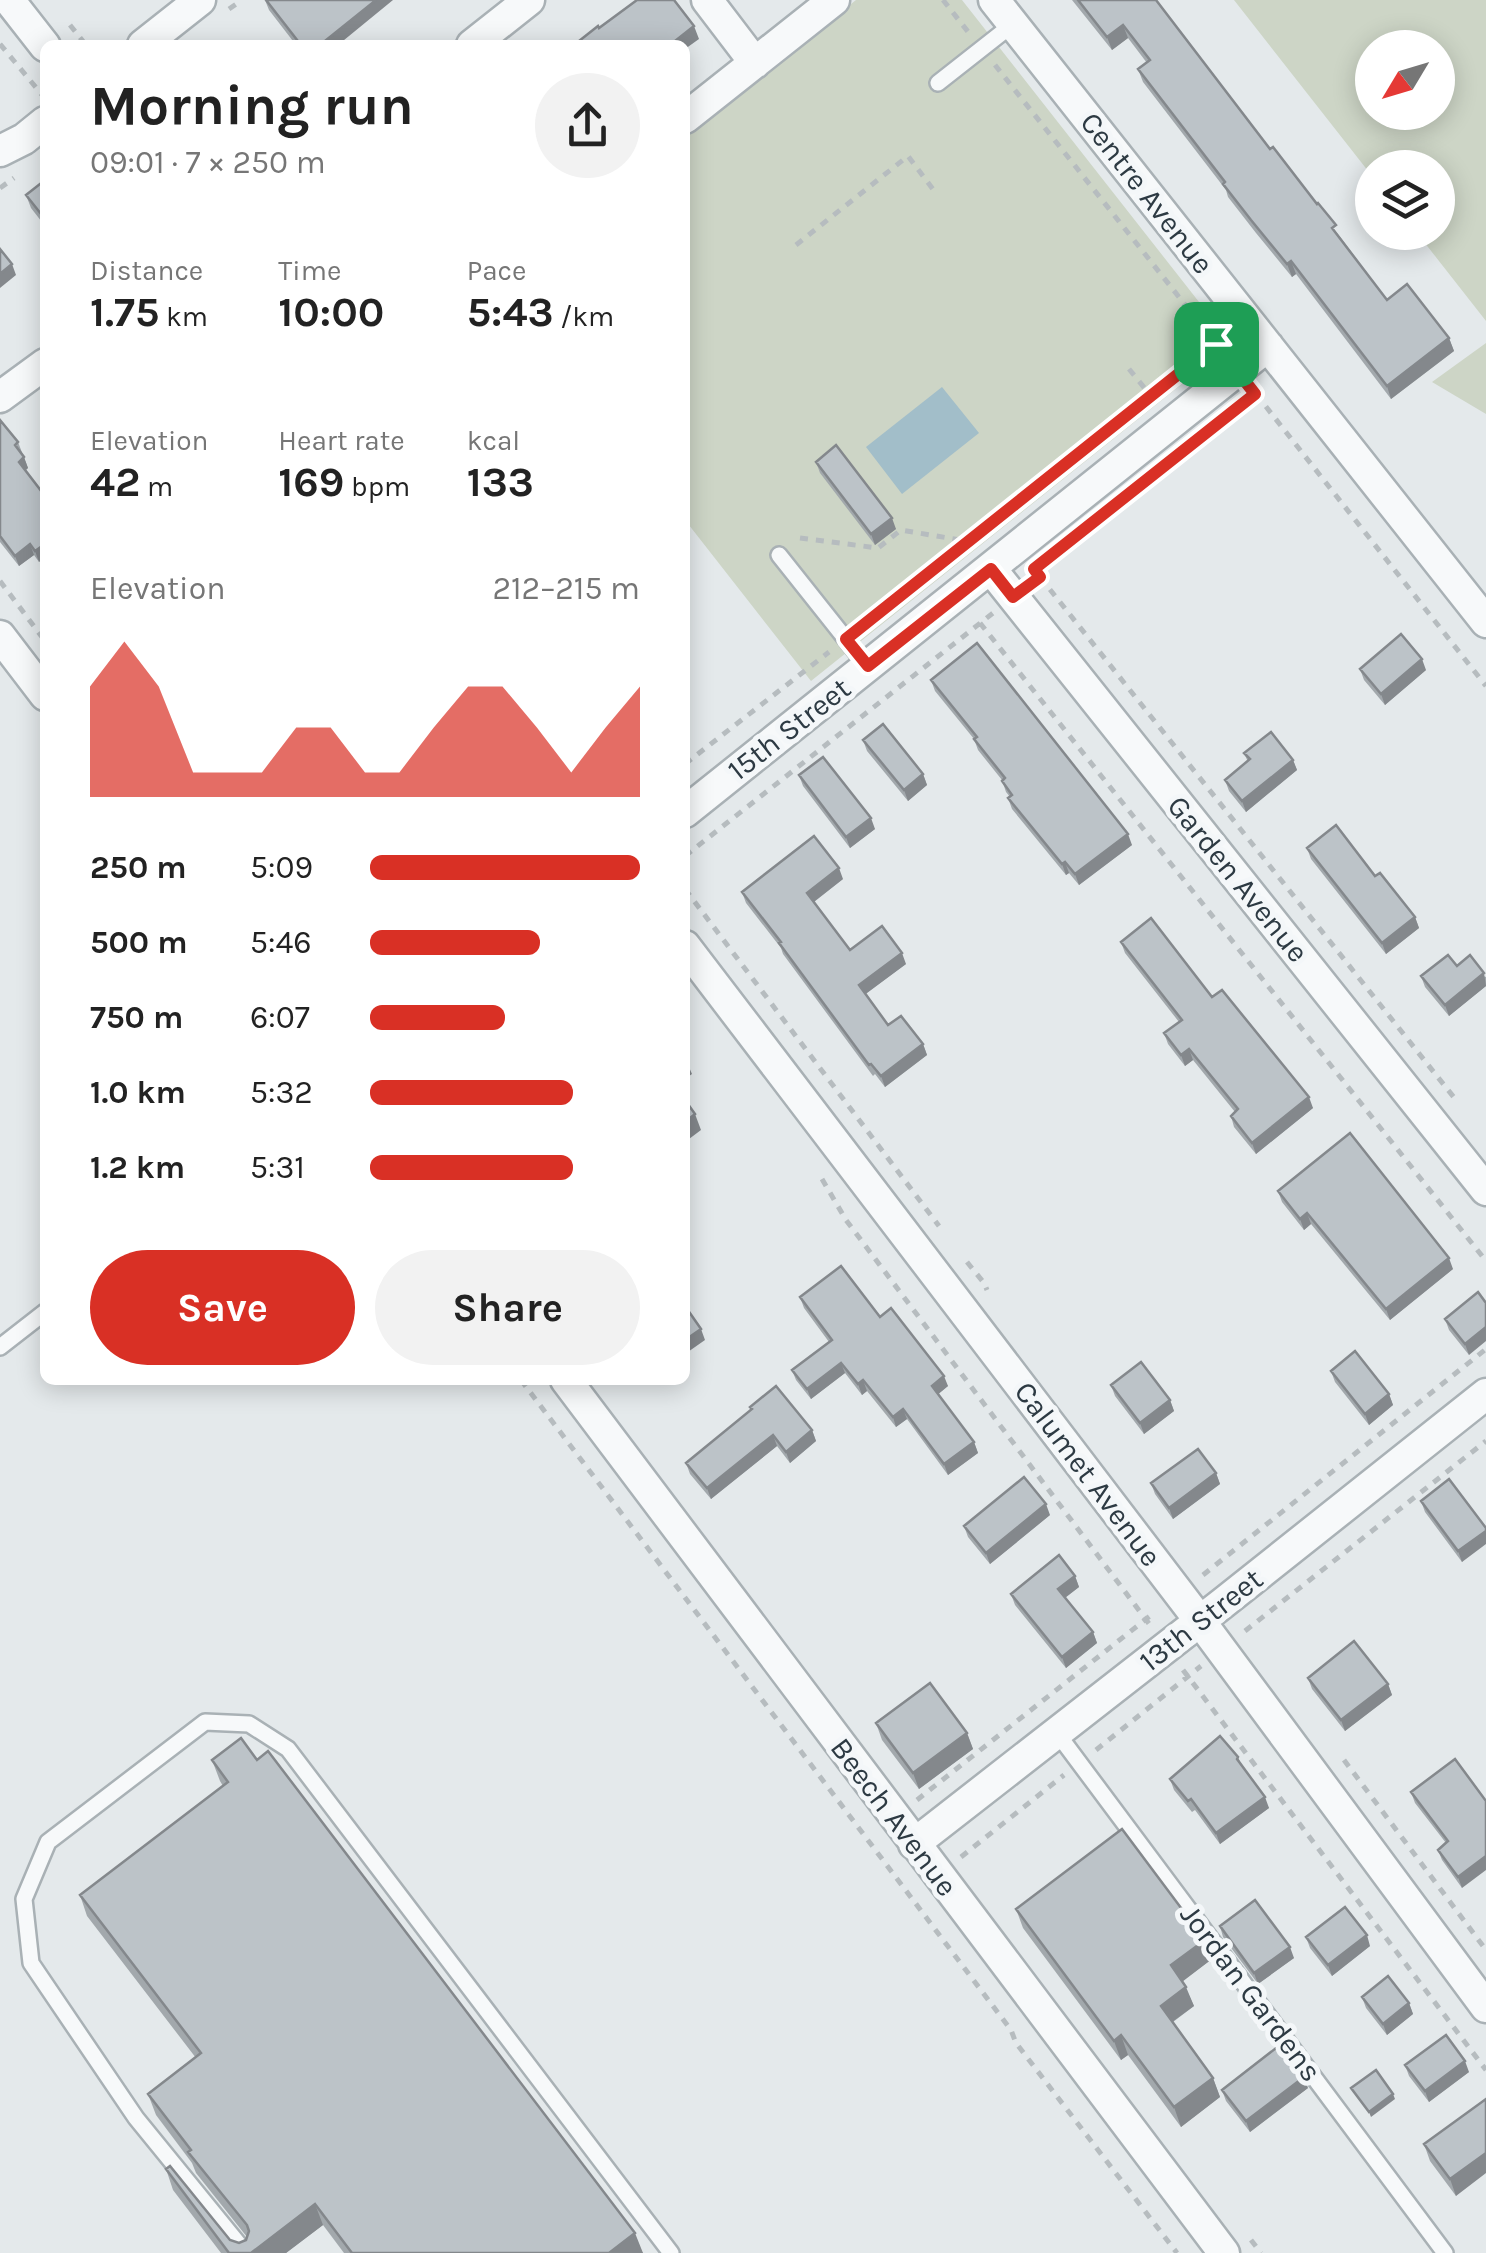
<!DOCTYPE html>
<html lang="en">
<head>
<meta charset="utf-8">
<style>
  :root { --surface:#fff; --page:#f2f2f2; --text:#222; --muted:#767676; --accent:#d93025 }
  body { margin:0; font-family:Karla,sans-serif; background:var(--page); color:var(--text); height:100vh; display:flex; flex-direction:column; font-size:38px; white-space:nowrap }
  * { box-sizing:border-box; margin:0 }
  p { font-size:32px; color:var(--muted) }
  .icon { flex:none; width:55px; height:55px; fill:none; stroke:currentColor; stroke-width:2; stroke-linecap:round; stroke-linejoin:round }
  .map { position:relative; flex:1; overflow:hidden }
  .drawer { position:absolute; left:40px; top:40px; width:650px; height:1345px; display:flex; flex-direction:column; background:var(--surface); border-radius:15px; box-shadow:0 5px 25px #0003 }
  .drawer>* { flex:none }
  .needle { width:65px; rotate:232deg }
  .buttons { position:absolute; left:1355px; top:30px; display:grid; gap:20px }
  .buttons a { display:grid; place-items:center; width:100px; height:100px; border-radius:50%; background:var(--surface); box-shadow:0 5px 25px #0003; font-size:50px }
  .pin { position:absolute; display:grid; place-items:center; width:85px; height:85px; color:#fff; margin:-42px; border-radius:20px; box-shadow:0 5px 15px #0006 }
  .round { display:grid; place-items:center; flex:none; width:105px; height:105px; border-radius:52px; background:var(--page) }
  .summary { display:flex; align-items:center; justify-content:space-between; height:170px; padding:0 50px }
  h1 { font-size:55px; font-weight:700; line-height:75px }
  .figures { display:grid; grid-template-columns:repeat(3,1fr); gap:15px; height:170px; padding:10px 50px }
  .figures div { display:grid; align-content:center }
  .figures b { font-size:42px; font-weight:700 }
  .figures small { font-size:28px; font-weight:400 }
  .figures p { font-size:28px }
  .chart { height:280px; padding:20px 50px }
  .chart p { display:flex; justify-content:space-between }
  .chart svg { width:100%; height:180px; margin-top:10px; fill:var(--accent); opacity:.7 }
  .primary-button { display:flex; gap:20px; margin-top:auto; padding:20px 50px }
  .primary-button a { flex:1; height:115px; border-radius:60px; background:var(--accent); color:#fff; font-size:40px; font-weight:700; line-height:115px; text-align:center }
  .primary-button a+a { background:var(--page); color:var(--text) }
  ul { padding:0 50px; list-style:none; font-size:32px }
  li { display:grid; grid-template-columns:160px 120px 1fr; align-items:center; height:75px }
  li i { height:25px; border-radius:12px; background:var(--accent) }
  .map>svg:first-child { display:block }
  .green { fill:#cdd5c6; fill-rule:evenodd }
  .water { fill:#a2bec9 }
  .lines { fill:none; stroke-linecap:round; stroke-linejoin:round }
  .service-casing { stroke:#a9b1b5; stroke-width:20 }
  .minor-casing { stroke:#a9b1b5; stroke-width:35 }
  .path { stroke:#b6bcbf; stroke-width:5; stroke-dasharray:8 8; stroke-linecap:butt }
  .service { stroke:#f7f9fa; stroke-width:15 }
  .minor { stroke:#f7f9fa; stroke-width:30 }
  .wall { fill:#a2a8ac }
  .shaded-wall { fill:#84888c }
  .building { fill:#bcc3c8; stroke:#84888c; stroke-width:2.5 }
  .route-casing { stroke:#fff; stroke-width:20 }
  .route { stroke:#d93025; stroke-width:12 }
  .labels { text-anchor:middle; stroke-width:10; stroke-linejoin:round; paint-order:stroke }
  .street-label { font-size:30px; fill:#2d3a43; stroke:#f4f7f9 }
</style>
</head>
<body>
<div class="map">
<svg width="1486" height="2253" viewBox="0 0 1486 2253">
  <rect width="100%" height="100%" fill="#e4e9eb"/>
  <path class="green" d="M856 0H962L1232 344 811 681 685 520V136Z
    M1234 0H1486V321L1417 233 1438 232V168H1372V176ZM1372 48H1438V112H1372Z
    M1486 343V414L1432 382Z"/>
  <path class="water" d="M942 387 979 433 902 494 866 447Z"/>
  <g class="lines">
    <g class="service-casing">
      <path id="service" d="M938 83 1013 24
        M779 555 868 667
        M0 1347 45 1312
        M1057 1733 1445 2253
        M246 2253 136 2118 31 1963 24 1899 48 1842 205 1722 249 1724 288 1749 671 2253"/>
    </g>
    <g class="minor-casing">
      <path id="minor" d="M9 0 45 46
        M707 0 755 63
        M994 0 1486 622
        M143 45 200 0
        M472 45 529 0
        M685 118 834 0
        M0 151 24 139 45 122
        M0 397 45 364
        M991 569 1486 1190
        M0 636 45 695
        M685 812 1268 346
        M685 946 1200 1621 1486 2007
        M566 1380 1224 2253
        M914 1844 1223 1603 1486 1394"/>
    </g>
    <path class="path" d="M943 0 969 33
      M229 9 242 0
      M70 25 86 45
      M0 44 43 96
      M995 65 1221 350
      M0 188 14 178
      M796 245 908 156 935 192
      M1129 369 1151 396
      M1256 394 1486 686
      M800 538 878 548 901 530 966 541
      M1040 577 1456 1100
      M0 581 45 641
      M980 623 1486 1261
      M861 627 1216 345
      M685 764 829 652
      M685 856 993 613
      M685 889 939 1226
      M822 1179 846 1220 1150 1625
      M967 1262 984 1283 987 1290
      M521 1380 1011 2030 1016 2043 1177 2253
      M1203 1575 1486 1349
      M1245 1631 1486 1441
      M1183 1670 1486 2070
      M1096 1750 1201 1666
      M1344 1760 1486 1950
      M917 1800 1155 1612
      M961 1857 1064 1775
      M1251 2240 1261 2253"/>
    <use href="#service" class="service"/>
    <use href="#minor" class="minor"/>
  </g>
  <path class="wall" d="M265 0 338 45H296L269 10Z
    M1072 0H1156L1270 149 1341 238 1387 300 1449 338 1454 351 1391 399 1296 274 1292 277 1256 233 1228 197 1226 190 1143 82 1138 69 1147 63 1128 38 1112 50Z
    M45 180V226L31 208 26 195Z
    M0 420 18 442 28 468 26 470 39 562 34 555 19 566 0 542Z
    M816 462 896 529 875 545 820 473Z
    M1360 669 1426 670 1385 705 1364 680Z
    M931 680 1132 845 1079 885 1069 873 1066 875 1012 809 1008 798 1010 797 1006 792 1002 780 978 750 974 739 935 691Z
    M863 740 923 774 927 785 908 801 867 751Z
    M1244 753 1293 760 1297 770 1246 812 1229 791 1225 780 1248 762Z
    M799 775 875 829 850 848 803 786Z
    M1307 848 1415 917 1419 928 1386 954 1311 859Z
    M843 879 814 902 850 950 906 964 865 994 888 1025 923 1044 927 1055 885 1087 875 1074 873 1076 783 954 781 948 746 903 742 892Z
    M1121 942 1212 997 1313 1108 1256 1154 1234 1127 1231 1116 1235 1112 1193 1060 1185 1066 1168 1044 1164 1033 1179 1022 1125 953Z
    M1457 966 1486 977V986L1449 1016 1425 987 1421 976Z
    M1278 1191 1453 1269 1390 1320 1311 1224 1304 1230 1282 1202Z
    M1478 1292 1469 1355 1449 1330 1445 1319Z
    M800 1297 880 1317 948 1386 938 1394 974 1442 978 1453 948 1475 907 1419 896 1427 867 1391 862 1395 845 1373 811 1399 796 1380 792 1370 829 1342 804 1308Z
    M1331 1371 1389 1394 1393 1405 1369 1425 1335 1382Z
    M1111 1385 1170 1400 1174 1411 1144 1434 1115 1396Z
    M750 1407 812 1430 816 1441 790 1463 777 1446 711 1499 690 1474 686 1463 751 1410Z
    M1216 1473 1220 1484 1173 1519 1155 1494 1151 1483Z
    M1421 1501 1486 1528 1462 1562 1425 1512Z
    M1050 1515 990 1564 968 1537 964 1526Z
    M1075 1576 1079 1587 1065 1598 1093 1632 1097 1643 1066 1668 1015 1605 1011 1594Z
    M1308 1678 1388 1684 1392 1695 1345 1731 1312 1689Z
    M876 1723 967 1733 973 1749 919 1789 882 1740Z
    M1238 1757 1241 1764 1269 1808 1220 1844 1195 1810 1192 1812 1174 1790 1170 1779Z
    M1455 1759 1462 1888 1442 1860 1438 1850 1446 1843 1415 1803 1411 1792Z
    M212 1760 643 2253H344L323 2225 286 2253H221L173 2190 166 2169 230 2240 239 2243 246 2240 247 2237 196 2173 192 2163 156 2115 148 2094 196 2058 87 1916 80 1895 223 1786 220 1781Z
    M1016 1909 1212 1959 1182 1981 1194 2006 1173 2022 1213 2078 1220 2097 1181 2127 1128 2055 1121 2060 1023 1928Z
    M1220 1926 1294 1958 1258 1984 1223 1937Z
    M1306 1937 1370 1946 1332 1976 1310 1948Z
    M1362 1997 1409 2003 1413 2014 1387 2035 1366 2008Z
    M1405 2065 1469 2072 1429 2102 1409 2076Z
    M1308 2088 1250 2132 1226 2101 1222 2090Z
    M1486 2099 1456 2196 1430 2161 1424 2144Z"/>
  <path class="shaded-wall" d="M376 0H393L338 45H320Z
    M1123 25 1128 38 1112 50 1107 37Z
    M694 26 699 39 685 49V45H670Z
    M1291 261 1296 274 1292 277 1287 264Z
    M12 264 16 275 0 288V274Z
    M1449 338 1454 351 1391 399 1387 386Z
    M24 457 28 468 23 472 19 462Z
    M892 518 896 529 875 545 871 534Z
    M30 544 34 555 19 566 15 556Z
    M45 544V558L39 562 35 551Z
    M1422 659 1426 670 1385 705 1381 694Z
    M1293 760 1297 770 1246 812 1242 801Z
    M923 774 927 785 908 801 904 790Z
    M871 818 875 829 850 848 846 837Z
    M1128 834 1132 845 1079 885 1075 874Z
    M1065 862 1069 873 1066 875 1062 864Z
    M839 868 843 879 811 904 807 893Z
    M1415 917 1419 928 1386 954 1382 943Z
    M902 953 906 964 863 996 859 985Z
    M1484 973 1486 986 1449 1016 1445 1005Z
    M923 1044 927 1055 885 1087 881 1076Z
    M1189 1049 1193 1060 1185 1066 1181 1055Z
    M685 1058 692 1074 685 1079Z
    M1309 1097 1313 1108 1256 1154 1252 1143Z
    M695 1114 701 1130 685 1142V1122Z
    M1307 1213 1311 1224 1304 1230 1300 1219Z
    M1449 1258 1453 1269 1390 1320 1386 1309Z
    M1486 1327V1341L1469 1355 1465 1344Z
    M701 1329 705 1340 685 1354V1340Z
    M841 1363 845 1373 811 1399 807 1389Z
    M944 1376 948 1386 936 1396 932 1386Z
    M863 1380 867 1391 862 1395 858 1384Z
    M1389 1394 1393 1405 1369 1425 1365 1414Z
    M1170 1400 1174 1411 1144 1434 1140 1423Z
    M903 1409 907 1419 896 1427 893 1417Z
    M812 1430 816 1441 790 1463 786 1452Z
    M773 1435 777 1446 711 1499 707 1488Z
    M974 1442 978 1453 948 1475 944 1464Z
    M1216 1473 1220 1484 1173 1519 1169 1508Z
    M1046 1504 1050 1515 990 1564 986 1553Z
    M1486 1531V1544L1462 1562 1458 1551Z
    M1075 1576 1079 1587 1062 1600 1058 1589Z
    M1093 1632 1097 1643 1066 1668 1062 1657Z
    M1388 1684 1392 1695 1345 1731 1341 1720Z
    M967 1733 973 1749 919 1789 913 1773Z
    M1265 1797 1269 1808 1220 1844 1216 1833Z
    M1486 1856V1870L1462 1888 1458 1877Z
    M1367 1935 1370 1946 1332 1976 1328 1965Z
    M1205 1940 1212 1959 1178 1985 1171 1965Z
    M1290 1947 1294 1958 1258 1984 1254 1973Z
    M1186 1987 1194 2006 1168 2025 1161 2006Z
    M1409 2003 1413 2014 1387 2035 1383 2024Z
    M1121 2035 1128 2055 1121 2060 1114 2041Z
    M1465 2061 1469 2072 1429 2102 1425 2091Z
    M1304 2077 1308 2088 1250 2132 1246 2121Z
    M1213 2078 1220 2097 1181 2127 1174 2107Z
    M1393 2094 1395 2099 1371 2117 1369 2112Z
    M1486 2153V2173L1456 2196 1450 2179Z
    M315 2204 323 2225 286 2253H251Z
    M635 2233 643 2253H609Z"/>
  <path class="building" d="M266 0H376L320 45H301Z
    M637 0H674L694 26 670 45H574L598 26 599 28Z
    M1078 0H1156L1270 149 1273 147 1317 204 1318 203 1336 225 1332 228 1387 300 1407 284 1449 338 1387 386 1291 261 1287 264 1251 220 1223 184 1225 182 1138 69 1150 60 1123 25 1107 37Z
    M45 180V219L26 195Z
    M0 249 12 264 0 274Z
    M0 420 18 442 15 445 24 457 19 462 45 496V544L35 551 30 544 15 556 0 536Z
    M836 445 892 518 871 534 816 462Z
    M1401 634 1422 659 1381 694 1360 669Z
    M977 643 1128 834 1075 874 1065 862 1062 864 1008 798 1012 795 1002 781 1005 778 974 739 977 737 931 680Z
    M883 724 923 774 904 790 863 740Z
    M1271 732 1293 760 1242 801 1225 780 1250 759 1244 753Z
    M823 757 871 818 846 837 799 775Z
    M1336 825 1375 876 1380 873 1415 917 1382 943 1307 848Z
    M814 836 839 868 807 893 850 950 882 926 902 953 859 985 888 1025 901 1016 923 1044 881 1076 871 1064 869 1065 779 943 781 942 742 892Z
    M1151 918 1212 997 1222 990 1309 1097 1252 1143 1231 1116 1238 1109 1189 1049 1181 1055 1164 1033 1182 1020 1121 942Z
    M1448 955 1457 966 1470 955 1484 973 1445 1005 1421 976Z
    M685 1100 695 1114 685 1122Z
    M1350 1133 1449 1258 1386 1309 1307 1213 1300 1219 1278 1191Z
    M841 1266 880 1317 891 1308 944 1376 932 1386 974 1442 944 1464 903 1409 893 1417 863 1380 858 1384 841 1363 807 1389 792 1370 832 1340 800 1297Z
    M1478 1292 1486 1303V1327L1465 1344 1445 1319Z
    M685 1306 701 1329 685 1340Z
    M1355 1351 1389 1394 1365 1414 1331 1371Z
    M1141 1362 1170 1400 1140 1423 1111 1385Z
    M776 1386 812 1430 786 1452 773 1435 707 1488 686 1463 752 1409 750 1407Z
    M1198 1449 1216 1473 1169 1508 1151 1483Z
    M1024 1477 1046 1504 986 1553 964 1526Z
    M1449 1479 1486 1528V1531L1458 1551 1421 1501Z
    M1059 1555 1075 1576 1058 1589 1093 1632 1062 1657 1011 1594Z
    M1354 1641 1388 1684 1341 1720 1308 1678Z
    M930 1683 967 1733 913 1773 876 1723Z
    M1220 1736 1238 1757 1237 1759 1265 1797 1216 1833 1191 1799 1188 1801 1170 1779Z
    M241 1738 257 1760 268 1751 635 2233 609 2253H352L315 2204 251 2253H229L166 2169 170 2166 230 2240 239 2243 246 2240 249 2231 247 2225 188 2152 191 2150 148 2094 201 2053 80 1895 228 1782 212 1760Z
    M1455 1759 1486 1801V1856L1458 1877 1438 1850 1448 1841 1411 1792Z
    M1122 1829 1205 1940 1171 1965 1186 1987 1161 2006 1213 2078 1174 2107 1121 2035 1114 2041 1016 1909Z
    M1255 1900 1290 1947 1254 1973 1220 1926Z
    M1345 1907 1367 1935 1328 1965 1306 1937Z
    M1388 1976 1409 2003 1383 2024 1362 1997Z
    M1446 2035 1465 2061 1425 2091 1405 2065Z
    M1280 2045 1304 2077 1246 2121 1222 2090Z
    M1376 2070 1393 2094 1369 2112 1351 2088Z
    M1486 2099V2153L1450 2179 1424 2144Z"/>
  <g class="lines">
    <g class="route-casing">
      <path id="route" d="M1216 344 1255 394 1034 569 1040 577 1013 597 991 569 868 666 846 639Z"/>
    </g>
    <use href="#route" class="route"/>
  </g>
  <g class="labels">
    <g class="street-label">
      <text transform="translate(1147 193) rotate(52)" y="10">Centre Avenue</text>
      <text transform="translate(789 729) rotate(-38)" y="10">15th Street</text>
      <text transform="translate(1238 879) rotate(51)" y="10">Garden Avenue</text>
      <text transform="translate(1088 1474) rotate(53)" y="10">Calumet Avenue</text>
      <text transform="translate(1201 1620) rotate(-38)" y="10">13th Street</text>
      <text transform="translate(894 1817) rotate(53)" y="10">Beech Avenue</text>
      <text transform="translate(1251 1993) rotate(53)" y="10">Jordan Gardens</text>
    </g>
  </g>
</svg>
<div class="buttons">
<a><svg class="needle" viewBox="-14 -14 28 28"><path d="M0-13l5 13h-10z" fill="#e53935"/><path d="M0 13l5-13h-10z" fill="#767676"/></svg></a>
<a><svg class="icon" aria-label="layers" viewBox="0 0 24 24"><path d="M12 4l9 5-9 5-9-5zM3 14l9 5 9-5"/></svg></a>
</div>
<div class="pin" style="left:1216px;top:344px;background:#1e9e55"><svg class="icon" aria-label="arrive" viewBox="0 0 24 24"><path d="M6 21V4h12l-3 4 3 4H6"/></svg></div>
<section class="drawer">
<div class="summary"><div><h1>Morning run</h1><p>09:01 · 7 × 250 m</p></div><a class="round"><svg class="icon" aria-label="share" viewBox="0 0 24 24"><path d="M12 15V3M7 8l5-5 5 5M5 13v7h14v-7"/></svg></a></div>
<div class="figures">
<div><p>Distance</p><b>1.75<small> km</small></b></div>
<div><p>Time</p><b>10:00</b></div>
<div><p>Pace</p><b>5:43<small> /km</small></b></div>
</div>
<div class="figures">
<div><p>Elevation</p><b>42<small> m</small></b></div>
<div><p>Heart rate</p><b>169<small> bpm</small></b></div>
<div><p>kcal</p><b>133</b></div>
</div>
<div class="chart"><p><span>Elevation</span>212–215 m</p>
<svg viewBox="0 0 160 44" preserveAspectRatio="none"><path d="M0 44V17L10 6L20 17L30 38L40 38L50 38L60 27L70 27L80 38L90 38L100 27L110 17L120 17L130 27L140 38L150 27L160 17V44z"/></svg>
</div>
<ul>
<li><b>250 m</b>5:09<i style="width:100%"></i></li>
<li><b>500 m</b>5:46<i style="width:63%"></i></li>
<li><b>750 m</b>6:07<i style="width:50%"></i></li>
<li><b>1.0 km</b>5:32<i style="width:75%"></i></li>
<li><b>1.2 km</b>5:31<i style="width:75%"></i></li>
</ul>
<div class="primary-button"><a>Save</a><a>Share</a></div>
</section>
</div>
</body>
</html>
